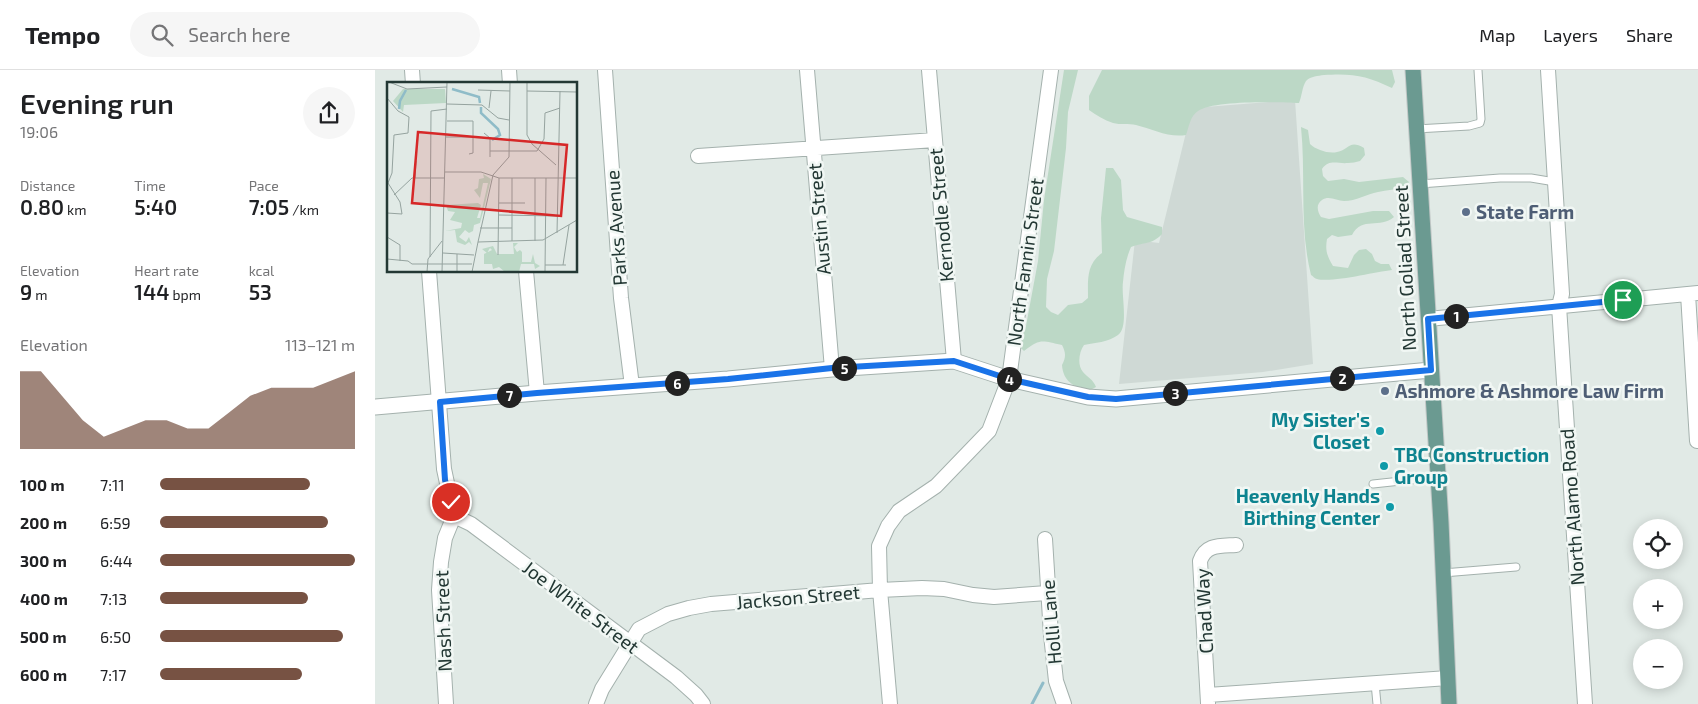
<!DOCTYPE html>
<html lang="en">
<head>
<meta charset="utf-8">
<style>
  :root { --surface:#fff; --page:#f6f6f6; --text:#202124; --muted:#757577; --line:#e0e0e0; --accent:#775243 }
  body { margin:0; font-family:"Exo 2",sans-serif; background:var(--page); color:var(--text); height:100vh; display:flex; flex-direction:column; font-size:19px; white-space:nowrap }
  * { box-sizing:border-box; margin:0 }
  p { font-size:16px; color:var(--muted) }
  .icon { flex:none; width:28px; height:28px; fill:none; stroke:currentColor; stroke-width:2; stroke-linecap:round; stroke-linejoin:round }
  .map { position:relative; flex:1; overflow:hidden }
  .sheet { display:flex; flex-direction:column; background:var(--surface); width:375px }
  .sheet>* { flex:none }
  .tools { position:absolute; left:1258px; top:449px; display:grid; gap:10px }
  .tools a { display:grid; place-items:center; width:50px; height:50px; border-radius:50%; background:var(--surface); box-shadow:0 2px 12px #0003; font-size:25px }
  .pin { position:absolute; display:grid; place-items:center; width:42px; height:42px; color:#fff; margin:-21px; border:2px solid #fff; border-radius:50%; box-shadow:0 1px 5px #0007 }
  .km { position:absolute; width:25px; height:25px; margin:-12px; border-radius:50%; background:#222; color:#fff; font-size:14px; line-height:25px; text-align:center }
  .round { display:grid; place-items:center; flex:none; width:52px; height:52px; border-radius:26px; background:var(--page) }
  .summary { display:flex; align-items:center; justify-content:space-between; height:85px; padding:0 20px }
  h1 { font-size:28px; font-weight:600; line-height:38px }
  .figures { display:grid; grid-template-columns:repeat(3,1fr); gap:8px; height:85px; padding:5px 20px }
  .figures div { display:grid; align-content:center }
  .figures b { font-size:21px; font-weight:600 }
  .figures small { font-size:14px; font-weight:400 }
  .figures p { font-size:14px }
  .chart { height:140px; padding:10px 20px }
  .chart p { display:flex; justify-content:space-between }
  .chart svg { width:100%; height:90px; margin-top:5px; fill:var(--accent); opacity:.7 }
  ul { padding:0 20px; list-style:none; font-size:16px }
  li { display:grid; grid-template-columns:80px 60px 1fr; align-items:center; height:38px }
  li i { height:12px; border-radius:6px; background:var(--accent) }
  header { display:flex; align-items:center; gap:30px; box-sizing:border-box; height:70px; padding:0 25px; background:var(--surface); border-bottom:1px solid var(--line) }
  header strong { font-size:24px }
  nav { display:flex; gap:28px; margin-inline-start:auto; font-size:18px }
  .search { width:350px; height:45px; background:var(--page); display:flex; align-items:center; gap:12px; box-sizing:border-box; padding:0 18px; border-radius:28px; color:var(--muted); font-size:19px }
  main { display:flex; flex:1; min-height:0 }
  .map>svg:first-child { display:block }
  .built { fill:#cfd9d5 }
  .green { fill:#bcd8c6 }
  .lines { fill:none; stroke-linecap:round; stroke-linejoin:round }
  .stream { stroke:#8fbcc8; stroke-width:3 }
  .service-casing { stroke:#a4b1ad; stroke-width:9 }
  .minor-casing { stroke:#a4b1ad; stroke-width:16 }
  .tertiary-casing { stroke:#a4b1ad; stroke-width:17 }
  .primary-casing { stroke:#c1c7c6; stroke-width:17 }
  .service { stroke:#fff; stroke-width:7 }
  .minor { stroke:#fff; stroke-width:14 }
  .tertiary { stroke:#fff; stroke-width:15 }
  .primary { stroke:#6b9a91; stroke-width:15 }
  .route-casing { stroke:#fff; stroke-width:10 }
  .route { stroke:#1a73e8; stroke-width:6 }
  .service-dot { fill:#5c6f8a; stroke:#f1f7f4; stroke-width:2 }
  .culture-dot { fill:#0f9aa8; stroke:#f1f7f4; stroke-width:2 }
  .labels { text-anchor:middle; stroke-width:5; stroke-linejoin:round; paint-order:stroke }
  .service-label { font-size:19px; font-weight:bold; fill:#4e5e75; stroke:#f1f7f4; text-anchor:start }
  .street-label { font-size:19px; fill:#233834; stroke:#f1f7f4 }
  .culture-label { font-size:19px; font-weight:bold; fill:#0d838f; stroke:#f1f7f4; text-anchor:end }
  .inset-river { fill:none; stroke:#8fbcc8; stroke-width:2.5 }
  .inset-road { fill:none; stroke:#95a39f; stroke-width:1 }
  .view { fill:#d62828; fill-opacity:0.15; stroke:#d62828; stroke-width:2.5 }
  .inset-edge { fill:none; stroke:#233834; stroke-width:2.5 }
</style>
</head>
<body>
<header>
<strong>Tempo</strong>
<div class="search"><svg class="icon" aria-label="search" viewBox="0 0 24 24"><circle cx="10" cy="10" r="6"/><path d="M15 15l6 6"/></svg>Search here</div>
<nav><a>Map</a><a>Layers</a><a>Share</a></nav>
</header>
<main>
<section class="sheet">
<div class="summary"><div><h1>Evening run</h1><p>19:06</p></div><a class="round"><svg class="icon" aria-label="share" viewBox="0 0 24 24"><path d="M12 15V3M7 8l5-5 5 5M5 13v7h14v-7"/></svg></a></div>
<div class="figures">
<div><p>Distance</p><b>0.80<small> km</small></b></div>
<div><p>Time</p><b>5:40</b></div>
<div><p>Pace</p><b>7:05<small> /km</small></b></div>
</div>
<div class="figures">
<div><p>Elevation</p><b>9<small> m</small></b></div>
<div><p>Heart rate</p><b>144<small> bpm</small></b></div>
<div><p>kcal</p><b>53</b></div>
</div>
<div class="chart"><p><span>Elevation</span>113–121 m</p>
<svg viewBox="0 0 160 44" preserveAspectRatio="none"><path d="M0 44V6L10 6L20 18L30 30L40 38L50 34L60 30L70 30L80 34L90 34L100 26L110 18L120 14L130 14L140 14L150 10L160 6V44z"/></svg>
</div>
<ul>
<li><b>100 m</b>7:11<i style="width:77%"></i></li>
<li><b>200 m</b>6:59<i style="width:86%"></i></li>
<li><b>300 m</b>6:44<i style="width:100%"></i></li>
<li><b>400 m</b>7:13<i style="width:76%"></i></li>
<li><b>500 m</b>6:50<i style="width:94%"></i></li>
<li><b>600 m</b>7:17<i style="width:73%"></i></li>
</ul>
</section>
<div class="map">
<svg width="1323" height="634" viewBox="0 0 1323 634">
  <rect width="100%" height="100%" fill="#e1eae6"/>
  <path class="built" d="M920 30 938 294 888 302 744 314 760 170 784 173 817 38Z"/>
  <path class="green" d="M689 0H703L693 42 691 78 679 181 672 209 671 237 676 242 683 245 693 235 707 233 713 228C713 211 711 194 727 183L726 148 731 98H738L746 110 748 140 752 147 787 157V164C777 175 768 172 756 177 751 188 749 201 748 212 746 225 754 257 743 265 734 272 719 273 709 275 704 282 702 295 708 302 713 308 718 309 721 317L715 320C699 318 688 311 687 295 691 287 691 283 687 275 667 271 666 268 649 281L644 276 645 269 651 256 663 191 669 130Z
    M727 0H1017L1020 12 1017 18C992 6 978 3 949 5 943 6 936 6 931 11 927 17 927 26 924 33 903 32 838 30 823 41 815 46 814 57 811 65 794 68 777 59 761 55 754 53 745 55 738 53 729 50 721 45 714 40V26Z
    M926 57 933 60 935 74C941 80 954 84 962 82 974 80 974 69 989 78L990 85 985 91C981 92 977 93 973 93 962 94 954 89 947 99L948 106 953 111 969 109 984 112 1028 107 1034 112 1030 118C1021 119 1012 120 1003 122 992 124 981 131 969 131 962 131 954 125 947 130 940 135 943 142 946 147L954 149 998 141H1014L1019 147C1005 159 987 146 977 165L963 167 957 165 952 169C950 180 952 186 958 196L973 198 979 185 984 180 991 179 997 184 1000 191 1006 194H1014L1017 200C999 202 957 213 942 209 940 209 938 206 936 205 924 157 931 106 926 57Z"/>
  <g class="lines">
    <path class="stream" d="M657 634 668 613"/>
    <g class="service-casing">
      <path id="service" d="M1041 59 1094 56 1105 53 1106 49 1103 0
        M1045 114 1125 108H1156L1180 112
        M998 414 1063 407
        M1068 503 1141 497
        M1000 613 1002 634"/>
    </g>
    <g class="minor-casing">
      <path id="minor" d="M37 0 38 14
        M134 0 135 14
        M230 0 246 228 257 316
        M432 0 457 299
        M554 0 579 291
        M1173 0 1187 224 1184 236 1210 634
        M323 86 560 70
        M54 201 69 399 79 446 70 468 66 492 64 520 71 634
        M151 201 162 323
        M1313 224 1322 371
        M1053 249 1323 223
        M79 446 96 454 301 607 321 625 328 634
        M670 469 676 565 681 611 689 634
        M833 625 1073 608
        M833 633 825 491C831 474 845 476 861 475
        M221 634 227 619 264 559 293 544 314 538 336 534 505 520 547 518 569 519 598 525 619 527 672 523
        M515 634 505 520 504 476 513 456 524 441 561 416 614 361 634 309 676 0"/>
    </g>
    <g class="tertiary-casing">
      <path id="tertiary" d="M0 337 162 323 353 309 457 299 579 291 634 309 713 327 741 329 1056 300"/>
    </g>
    <g class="primary-casing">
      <path id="primary" d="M1038 0 1066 453 1074 634"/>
    </g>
    <use href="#service" class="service"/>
    <use href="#minor" class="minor"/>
    <use href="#tertiary" class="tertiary"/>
    <use href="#primary" class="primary"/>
  </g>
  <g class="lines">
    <g class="route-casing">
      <path id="route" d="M76 432 70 410 65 332 162 323 353 309 457 298 579 291 634 309 713 327 741 329 1056 300 1053 249 1248 230"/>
    </g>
    <use href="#route" class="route"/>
  </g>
  <g class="service-dot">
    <circle cx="1091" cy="142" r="5"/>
    <circle cx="1010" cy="321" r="5"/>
  </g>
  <g class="culture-dot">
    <circle cx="1005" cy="361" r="5"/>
    <circle cx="1009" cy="396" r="5"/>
    <circle cx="1015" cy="437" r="5"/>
  </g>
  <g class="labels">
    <g class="service-label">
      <text x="1101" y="149">State Farm</text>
      <text x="1020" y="328">Ashmore &amp; Ashmore Law Firm</text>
    </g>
    <g class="street-label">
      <text transform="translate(566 145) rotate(-95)" y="7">Kernodle Street</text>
      <text transform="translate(444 149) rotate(-95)" y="7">Austin Street</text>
      <text transform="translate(241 158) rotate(-94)" y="7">Parks Avenue</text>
      <text transform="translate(650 192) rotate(-82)" y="7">North Fannin Street</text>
      <text transform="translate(1030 198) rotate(-93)" y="7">North Goliad Street</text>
      <text transform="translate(1197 437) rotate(-94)" y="7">North Alamo Road</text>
      <text transform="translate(423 527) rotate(-5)" y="7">Jackson Street</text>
      <text transform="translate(206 537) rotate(37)" y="7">Joe White Street</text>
      <text transform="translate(829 541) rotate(-93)" y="7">Chad Way</text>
      <text transform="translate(68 551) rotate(-92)" y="7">Nash Street</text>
      <text transform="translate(676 552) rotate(-95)" y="7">Holli Lane</text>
    </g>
    <g class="culture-label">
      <text x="995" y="357">My Sister's<tspan x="995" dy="22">Closet</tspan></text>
      <text x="1019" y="392" text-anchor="start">TBC Construction<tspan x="1019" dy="22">Group</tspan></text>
      <text x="1005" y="433">Heavenly Hands<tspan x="1005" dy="22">Birthing Center</tspan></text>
    </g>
  </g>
  <g transform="translate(12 12)">
    <rect width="190" height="190" fill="#e1eae6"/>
    <path d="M16 7H58L59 21 17 23 16 30 6 19ZM96 92 104 97 96 130 93 141 87 143 86 149 82 151 78 148 72 155 79 160 82 155 85 163 82 160 78 163 70 160 68 148 58 149 74 146 75 141 63 138 68 130 61 129 59 123 91 121 94 123 90 136H93L101 101H96L93 116 87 108 91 106 92 97 97 96ZM126 161H131L127 165 130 170 133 168 135 170V180H144L146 172 148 181 153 184 148 187 147 182H134L132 190H118L112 185 106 187 105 182H97V172L105 168 103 166 100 171 95 167 106 164 110 172H127Z" fill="#bcd8c6"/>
    <path class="inset-river" d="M65 7 92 15 93 21M94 25V31L111 47 113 53 105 58M12 27 13 19 19 8"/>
    <path class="inset-road" d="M2 0 20 7 60 5M140 0V53L145 62 169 83M91 8 123 9M140 9 190 10M0 16 11 29 22 35 21 51 7 53 5 91 1 101 13 120 15 132 0 131M60 22 95 23 111 36 122 38M102 26 104 9M60 39H86V71L82 72M97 51 103 56V75M59 55H86M103 69H150L157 57 158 31 173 26M58 90H94L112 96H190M28 96 29 79M125 96V159M148 96V159M7 113 25 96H58M112 121H138M112 133 170 134M93 146H125M170 151 173 9M0 155 13 163V179M91 160 106 93 122 75 123 0M56 171 87 173M111 173 112 96M43 175 44 29 60 27M0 177 21 179 25 182M25 182H85M158 183H179M176 183 182 143M40 190 41 177 55 159M55 190 60 0M70 190V172M85 190 91 160 156 158 190 138M158 190 159 96"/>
    <path class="view" d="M31 50 180 63 174 134 25 121Z"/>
    <rect width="190" height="190" class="inset-edge"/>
  </g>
</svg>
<div class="tools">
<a><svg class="icon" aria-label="locate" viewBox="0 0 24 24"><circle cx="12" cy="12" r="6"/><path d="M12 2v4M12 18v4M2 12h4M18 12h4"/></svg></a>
<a>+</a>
<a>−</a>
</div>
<div class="pin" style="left:1248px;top:230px;background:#1e9e55"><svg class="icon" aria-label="arrive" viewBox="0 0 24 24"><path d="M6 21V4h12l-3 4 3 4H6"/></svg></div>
<div class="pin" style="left:76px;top:432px;background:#d93025"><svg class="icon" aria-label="check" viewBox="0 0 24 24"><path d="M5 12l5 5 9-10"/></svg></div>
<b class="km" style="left:1081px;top:246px">1</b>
<b class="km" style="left:967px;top:308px">2</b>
<b class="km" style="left:800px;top:323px">3</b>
<b class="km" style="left:634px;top:309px">4</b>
<b class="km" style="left:469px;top:298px">5</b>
<b class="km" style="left:302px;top:313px">6</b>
<b class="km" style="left:134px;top:325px">7</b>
</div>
</main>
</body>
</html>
